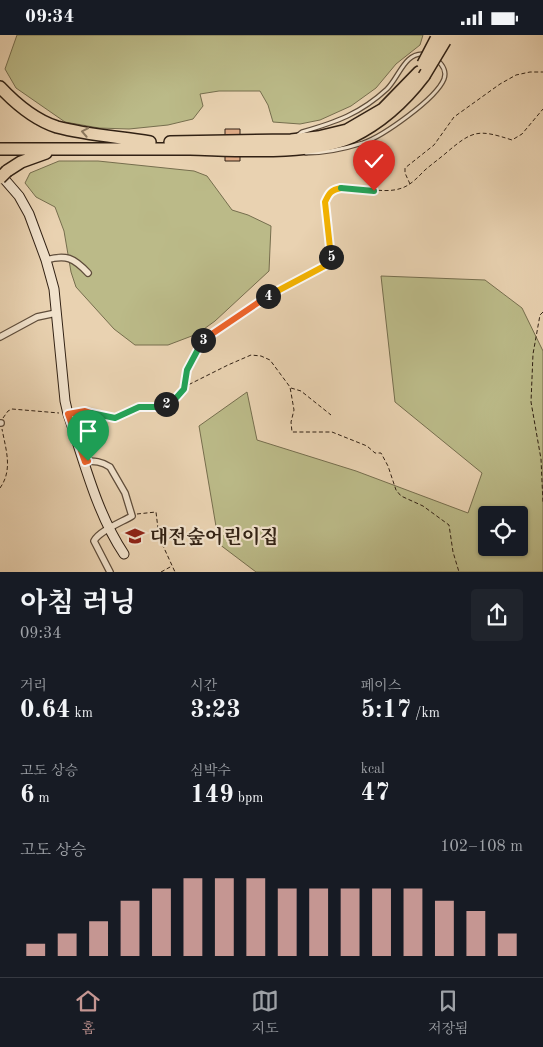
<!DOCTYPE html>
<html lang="ko">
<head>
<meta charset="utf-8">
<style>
  :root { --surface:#171b24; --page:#20242c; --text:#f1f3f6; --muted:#9ea1a6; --line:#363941; --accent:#c59692 }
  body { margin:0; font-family:"Old Standard TT","Noto Serif KR",serif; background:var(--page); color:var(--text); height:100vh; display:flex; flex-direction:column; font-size:19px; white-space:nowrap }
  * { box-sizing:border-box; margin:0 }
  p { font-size:16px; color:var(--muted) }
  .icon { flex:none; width:28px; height:28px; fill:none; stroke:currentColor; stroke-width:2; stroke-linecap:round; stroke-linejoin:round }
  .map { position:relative; height:537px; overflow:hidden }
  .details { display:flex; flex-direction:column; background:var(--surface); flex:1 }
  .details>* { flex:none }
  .tools { position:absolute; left:478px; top:471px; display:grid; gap:10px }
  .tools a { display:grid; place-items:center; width:50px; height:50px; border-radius:5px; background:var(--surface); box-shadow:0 1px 4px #0004; font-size:25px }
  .pin { position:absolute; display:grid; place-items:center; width:42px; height:42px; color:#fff; margin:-51px -21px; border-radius:50% 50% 50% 0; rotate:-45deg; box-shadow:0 0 5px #0007 }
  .pin .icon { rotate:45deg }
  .km { position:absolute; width:25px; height:25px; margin:-12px; border-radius:50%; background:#222; color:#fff; font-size:14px; line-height:25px; text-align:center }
  .round { display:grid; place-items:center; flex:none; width:52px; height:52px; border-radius:5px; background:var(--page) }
  .summary { display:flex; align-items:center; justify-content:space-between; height:85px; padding:0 20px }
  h1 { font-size:28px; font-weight:700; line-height:38px }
  .stats { display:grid; grid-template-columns:repeat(3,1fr); gap:8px; height:85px; padding:5px 20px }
  .stats div { display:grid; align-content:center }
  .stats b { font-size:25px; font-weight:700 }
  .stats small { font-size:14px; font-weight:400 }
  .stats p { font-size:14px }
  .chart { height:140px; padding:10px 20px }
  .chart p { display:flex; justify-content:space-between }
  .chart svg { width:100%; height:90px; margin-top:5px; stroke:var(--accent); stroke-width:6 }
  .status { display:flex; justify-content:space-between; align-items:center; height:35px; padding:0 25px; background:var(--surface); direction:ltr }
  .status svg { height:14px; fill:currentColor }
  .tabs { display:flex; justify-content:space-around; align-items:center; height:70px; border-top:1px solid var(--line); background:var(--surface); font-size:14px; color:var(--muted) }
  .tabs a { display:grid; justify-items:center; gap:2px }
  .tabs .current { color:var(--accent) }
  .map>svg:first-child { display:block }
  .green { fill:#bbba88; stroke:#766e4e; fill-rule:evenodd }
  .building { fill:#dfab86; stroke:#312114 }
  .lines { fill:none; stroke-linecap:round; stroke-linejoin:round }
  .lane-casing { stroke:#5f4d3b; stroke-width:5.5 }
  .street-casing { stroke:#5f4d3b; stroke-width:8 }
  .secondary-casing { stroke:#312114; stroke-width:11 }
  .highway-casing { stroke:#312114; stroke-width:14 }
  .path { stroke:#312114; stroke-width:1; stroke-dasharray:4 2.5; stroke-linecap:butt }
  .lane { stroke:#f1e2cc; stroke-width:3 }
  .street { stroke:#f1e2cc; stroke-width:5.5 }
  .secondary { stroke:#f1e2cc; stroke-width:9 }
  .highway { stroke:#e9d2b1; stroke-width:11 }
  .highway-bridge-casing { stroke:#312114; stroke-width:14; stroke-linecap:butt }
  .highway-bridge { stroke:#e9d2b1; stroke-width:11 }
  .oneway { stroke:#8d7a62 }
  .split-1-casing { stroke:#fff; stroke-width:10 }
  .split-2-casing { stroke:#fff; stroke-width:10 }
  .split-3-casing { stroke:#fff; stroke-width:10 }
  .split-4-casing { stroke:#fff; stroke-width:10 }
  .split-5-casing { stroke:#fff; stroke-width:10 }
  .split-6-casing { stroke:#fff; stroke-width:10 }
  .split-7-casing { stroke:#fff; stroke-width:10 }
  .split-1 { stroke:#f0652b; stroke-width:6 }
  .split-2 { stroke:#22a559; stroke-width:6 }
  .split-3 { stroke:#22a559; stroke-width:6 }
  .split-4 { stroke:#f0652b; stroke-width:6 }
  .split-5 { stroke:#f5b400; stroke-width:6 }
  .split-6 { stroke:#f5b400; stroke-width:6 }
  .split-7 { stroke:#22a559; stroke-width:6 }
  .labels { text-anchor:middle; stroke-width:4.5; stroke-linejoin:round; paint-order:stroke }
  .poi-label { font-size:19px; font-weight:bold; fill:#312114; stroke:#f1e2cc; text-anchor:start }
</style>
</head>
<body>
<div class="status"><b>09:34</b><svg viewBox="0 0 49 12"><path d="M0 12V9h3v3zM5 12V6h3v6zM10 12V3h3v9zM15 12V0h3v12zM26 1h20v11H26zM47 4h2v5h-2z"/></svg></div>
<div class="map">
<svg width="543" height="537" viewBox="0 0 543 537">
  <rect width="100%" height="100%" fill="#e9d2b1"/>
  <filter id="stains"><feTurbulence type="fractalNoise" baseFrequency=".004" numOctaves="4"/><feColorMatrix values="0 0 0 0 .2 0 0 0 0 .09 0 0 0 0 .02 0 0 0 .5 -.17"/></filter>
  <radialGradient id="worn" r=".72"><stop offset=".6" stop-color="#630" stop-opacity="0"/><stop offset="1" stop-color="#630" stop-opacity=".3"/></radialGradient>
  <path class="green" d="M17 0H423L420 10 396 29 376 53 351 71 320 85 300 89 273 87 268 70 260 56H219L200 59 203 71 193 84 168 90 129 94 99 93 65 87 16 53 5 34Z
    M59 126H98L194 136 207 141 232 175 248 180 271 191 269 236 215 286 197 299 168 310H135L114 294 76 252 71 237 64 196 55 172 36 162 25 148 30 138Z
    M381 241 485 245 522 273 543 316V537H256L219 509 199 391 247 357 257 405 356 436 468 478 482 438 395 367ZM486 480H519V512H486Z"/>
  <path class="building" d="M225 94H240V126H225Z"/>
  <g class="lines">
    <g class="lane-casing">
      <path id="lane" d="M298 100 302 97C336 87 360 79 387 54 399 42 405 17 424 19
        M306 118C325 118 344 114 363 108 383 101 436 64 444 44 447 36 442 29 436 24"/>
    </g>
    <g class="street-casing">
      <path id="street" d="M46 225C66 219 74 223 88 238
        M0 302 37 282 56 278
        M0 388H1
        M85 427C93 425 103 427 110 432L125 458 132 481C122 487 99 496 94 506L110 537"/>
    </g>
    <g class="secondary-casing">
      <path id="secondary" d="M0 139 19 161 29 179 46 225 54 254 65 366 68 379C84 425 96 477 124 519"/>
    </g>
    <g class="highway-casing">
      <path id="highway" d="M0 52C16 69 35 85 57 92 87 100 120 102 150 107
        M170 107 291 105 318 102 347 95 383 74 419 37
        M0 114C63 114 127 114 190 114 237 115 309 121 352 102 381 88 405 66 424 41
        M7 136 21 127 46 118"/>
    </g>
    <path class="path" d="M410 149 405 138V133L434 110 454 82 500 49 516 40 530 37H543
      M543 277 540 280 533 319 531 367 541 424 543 468
      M291 353 301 356 331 380
      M184 354 187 335 202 306 269 260 332 227 325 167C327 162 328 157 333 155 350 147 381 161 402 153 411 150 418 142 425 135 432 129 439 124 446 118 473 95 478 94 512 105L522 99 543 74
      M76 377 85 376 115 383 139 373 161 371 176 363 190 349 228 330 251 320 261 321 270 325 290 352 294 375 291 387 292 397H332L367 411 375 418H381L388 431 396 455 401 461 423 471 449 490 453 517 459 537
      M3 383 8 376 12 374 59 378
      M0 453C13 435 6 415 2 394
      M137 479 156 477 159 502 175 537
      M161 537 172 531"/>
    <use href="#lane" class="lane"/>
    <use href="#street" class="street"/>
    <use href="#secondary" class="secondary"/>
    <use href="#highway" class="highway"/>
    <g class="highway-bridge-casing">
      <path id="highway-bridge" d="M423 29 436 4
        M424 41 445 6
        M0 143 7 136"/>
    </g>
    <use href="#highway-bridge" class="highway-bridge"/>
  </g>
  <defs><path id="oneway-chevron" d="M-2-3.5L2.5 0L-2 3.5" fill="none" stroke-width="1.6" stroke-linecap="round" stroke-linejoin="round" transform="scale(1.25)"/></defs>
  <use class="oneway" href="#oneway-chevron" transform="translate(85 97) rotate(-169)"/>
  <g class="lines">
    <g class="split-1-casing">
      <path id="split-1" d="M88 426 85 427 68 379 85 376 91 378"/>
    </g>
    <g class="split-2-casing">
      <path id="split-2" d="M91 378 115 383 139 372H161L166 369"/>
    </g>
    <g class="split-3-casing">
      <path id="split-3" d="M166 369 176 363 184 354 187 335 203 305"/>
    </g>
    <g class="split-4-casing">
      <path id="split-4" d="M203 305 268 261"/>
    </g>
    <g class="split-5-casing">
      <path id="split-5" d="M268 261 332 227 331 222"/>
    </g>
    <g class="split-6-casing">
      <path id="split-6" d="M331 222 325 167C329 158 331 155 341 153"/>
    </g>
    <g class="split-7-casing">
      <path id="split-7" d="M341 153 374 156"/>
    </g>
    <use href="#split-1" class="split-1"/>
    <use href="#split-2" class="split-2"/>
    <use href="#split-3" class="split-3"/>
    <use href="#split-4" class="split-4"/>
    <use href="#split-5" class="split-5"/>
    <use href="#split-6" class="split-6"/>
    <use href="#split-7" class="split-7"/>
  </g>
  <defs>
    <g id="school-bare" transform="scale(1.5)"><path d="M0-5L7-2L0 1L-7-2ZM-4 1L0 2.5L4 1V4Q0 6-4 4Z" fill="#8f2418" stroke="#f1e2cc" stroke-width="2.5" paint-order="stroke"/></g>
  </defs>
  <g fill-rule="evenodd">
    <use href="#school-bare" x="135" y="501"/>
  </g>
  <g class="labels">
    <g class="poi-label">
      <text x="150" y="508">대전숲어린이집</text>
    </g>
  </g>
  <rect width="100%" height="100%" filter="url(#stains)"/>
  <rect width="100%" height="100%" fill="url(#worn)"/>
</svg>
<div class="tools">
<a><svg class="icon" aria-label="locate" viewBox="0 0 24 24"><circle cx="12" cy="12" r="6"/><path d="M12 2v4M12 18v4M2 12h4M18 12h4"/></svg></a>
</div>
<div class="pin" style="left:88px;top:426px;background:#1e9e55"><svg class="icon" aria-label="arrive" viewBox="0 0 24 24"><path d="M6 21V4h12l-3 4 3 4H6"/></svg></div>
<div class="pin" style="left:374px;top:156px;background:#d93025"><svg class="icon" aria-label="check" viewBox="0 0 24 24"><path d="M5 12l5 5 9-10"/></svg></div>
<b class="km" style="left:166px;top:369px">2</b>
<b class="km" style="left:203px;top:305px">3</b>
<b class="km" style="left:268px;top:261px">4</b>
<b class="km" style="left:331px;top:222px">5</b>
</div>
<section class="details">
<div class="summary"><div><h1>아침 러닝</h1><p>09:34</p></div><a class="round"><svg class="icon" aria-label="share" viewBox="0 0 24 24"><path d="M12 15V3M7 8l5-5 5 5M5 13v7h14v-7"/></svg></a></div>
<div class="stats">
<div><p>거리</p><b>0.64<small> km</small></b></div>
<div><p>시간</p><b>3:23</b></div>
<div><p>페이스</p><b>5:17<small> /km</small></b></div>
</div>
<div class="stats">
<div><p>고도 상승</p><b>6<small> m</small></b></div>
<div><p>심박수</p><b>149<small> bpm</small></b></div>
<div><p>kcal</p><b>47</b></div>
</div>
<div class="chart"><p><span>고도 상승</span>102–108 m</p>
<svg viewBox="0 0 160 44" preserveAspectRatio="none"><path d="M5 44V38M15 44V33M25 44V27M35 44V17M45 44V11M55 44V6M65 44V6M75 44V6M85 44V11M95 44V11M105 44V11M115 44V11M125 44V11M135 44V17M145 44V22M155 44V33"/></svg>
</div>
</section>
<nav class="tabs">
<a class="current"><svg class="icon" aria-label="home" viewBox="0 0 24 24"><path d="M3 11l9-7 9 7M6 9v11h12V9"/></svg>홈</a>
<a><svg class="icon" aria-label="map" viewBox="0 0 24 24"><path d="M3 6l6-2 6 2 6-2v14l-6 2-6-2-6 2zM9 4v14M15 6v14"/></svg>지도</a>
<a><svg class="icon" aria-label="saved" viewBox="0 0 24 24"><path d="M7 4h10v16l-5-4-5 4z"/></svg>저장됨</a>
</nav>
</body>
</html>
